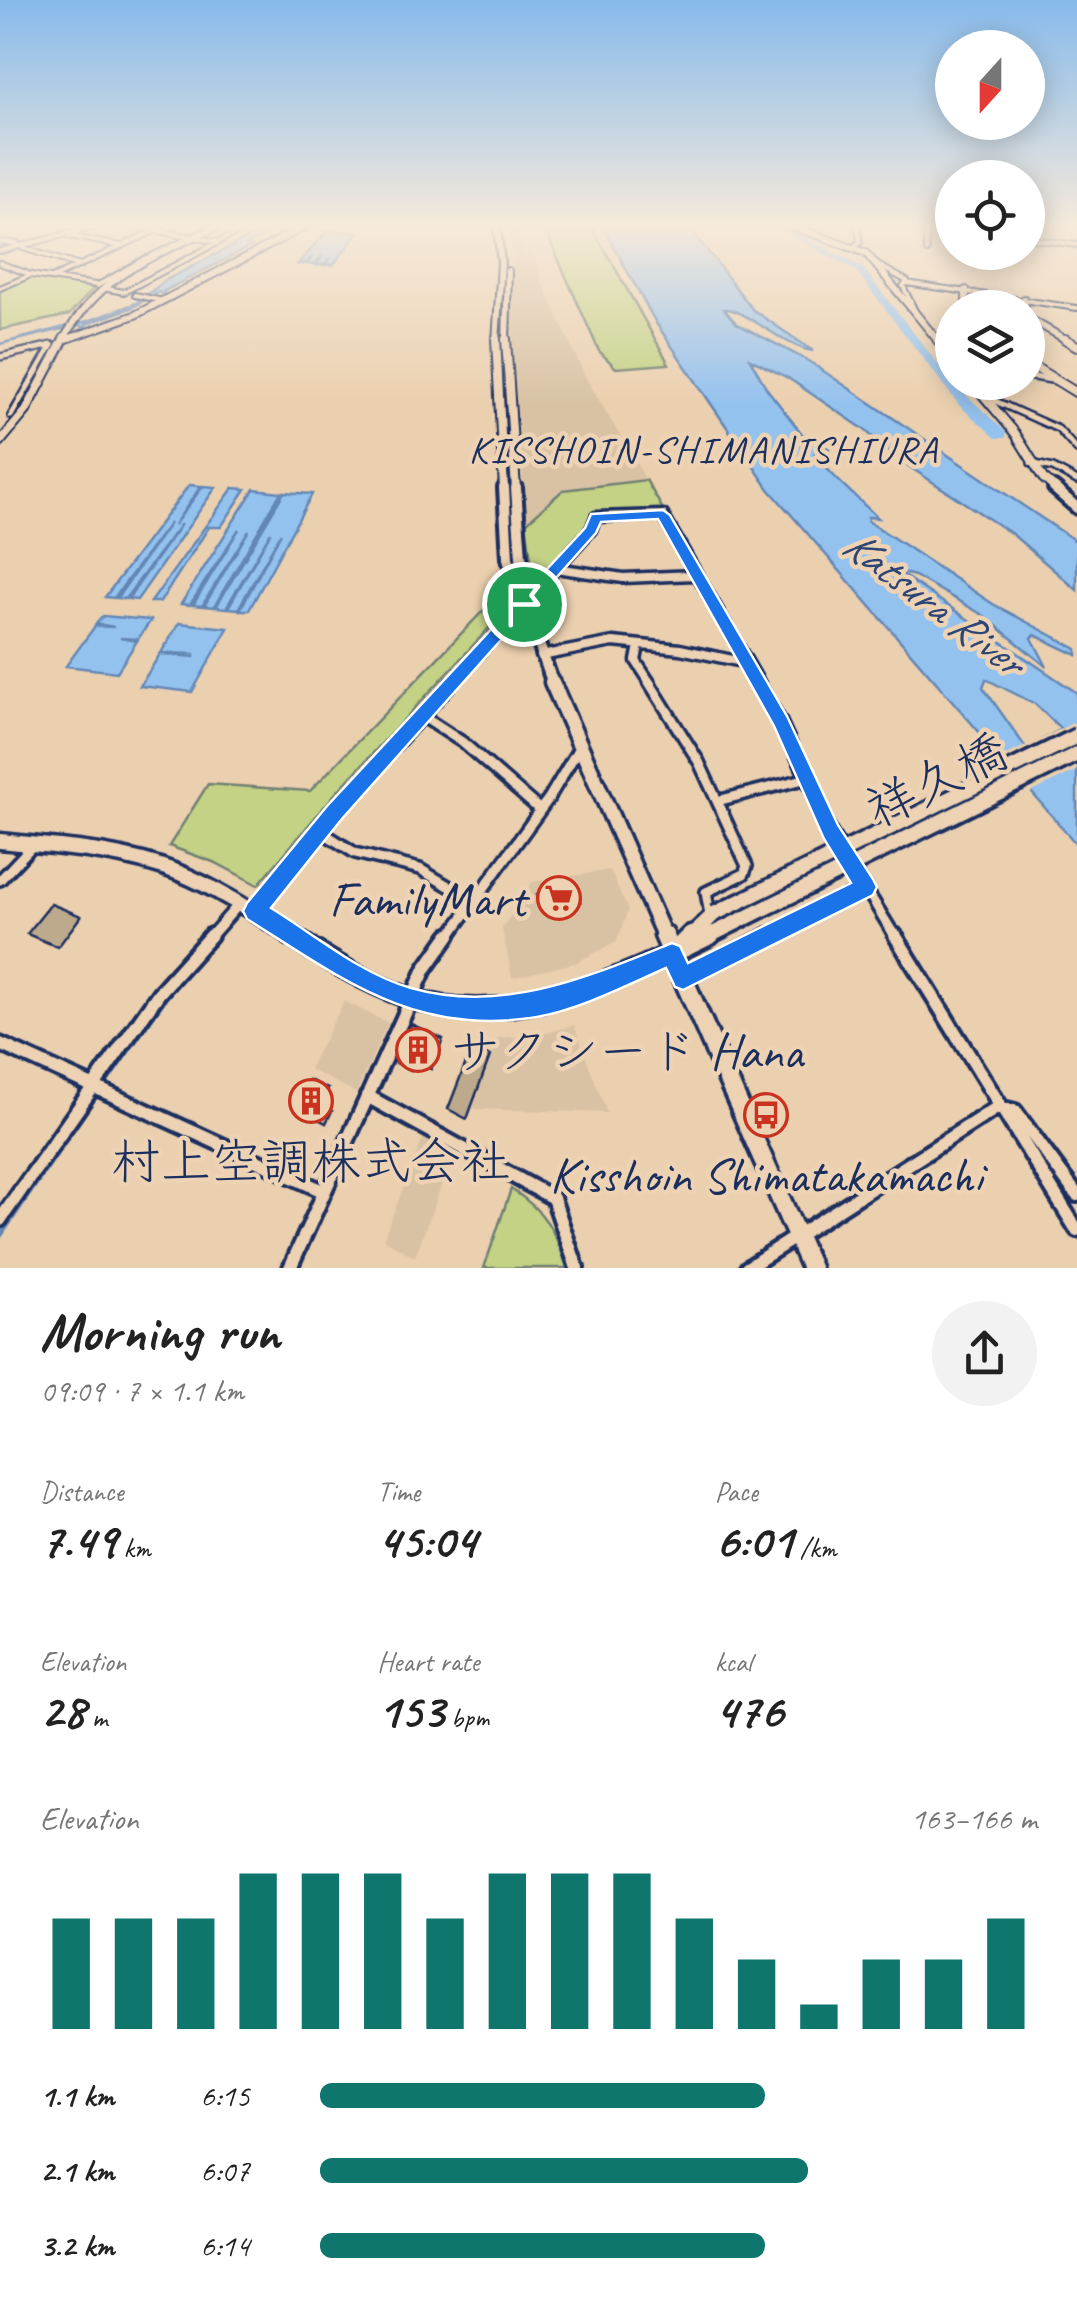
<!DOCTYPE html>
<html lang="en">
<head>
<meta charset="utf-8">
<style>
  :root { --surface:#fff; --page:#f2f2f2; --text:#222; --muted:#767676; --accent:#0f766e }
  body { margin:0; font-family:Caveat,"Klee One",sans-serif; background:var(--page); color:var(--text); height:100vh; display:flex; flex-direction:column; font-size:38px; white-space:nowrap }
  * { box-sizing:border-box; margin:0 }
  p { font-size:32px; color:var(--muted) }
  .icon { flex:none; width:55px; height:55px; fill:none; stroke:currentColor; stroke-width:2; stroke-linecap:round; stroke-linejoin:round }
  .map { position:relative; height:1268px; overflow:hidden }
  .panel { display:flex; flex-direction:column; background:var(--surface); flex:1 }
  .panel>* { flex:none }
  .needle { width:65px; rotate:201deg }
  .buttons { position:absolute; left:935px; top:30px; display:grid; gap:20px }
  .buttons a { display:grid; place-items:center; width:110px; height:110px; border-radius:50%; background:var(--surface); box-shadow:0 5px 25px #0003; font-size:50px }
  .pin { position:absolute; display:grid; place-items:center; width:85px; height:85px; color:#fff; margin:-42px; border:5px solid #fff; border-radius:50%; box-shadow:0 2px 10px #0007 }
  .round { display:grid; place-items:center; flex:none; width:105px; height:105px; border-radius:52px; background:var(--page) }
  .summary { display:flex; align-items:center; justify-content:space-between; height:170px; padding:0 40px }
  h1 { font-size:55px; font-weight:700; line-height:75px }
  .stats { display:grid; grid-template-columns:repeat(3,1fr); gap:15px; height:170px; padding:10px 40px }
  .stats div { display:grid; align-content:center }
  .stats b { font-size:50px; font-weight:700 }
  .stats small { font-size:28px; font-weight:400 }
  .stats p { font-size:28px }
  .chart { height:280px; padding:20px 40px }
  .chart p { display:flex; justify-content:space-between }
  .chart svg { width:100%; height:180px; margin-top:10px; stroke:var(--accent); stroke-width:6 }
  ul { padding:0 40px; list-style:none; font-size:32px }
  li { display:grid; grid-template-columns:160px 120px 1fr; align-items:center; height:75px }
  li i { height:25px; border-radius:12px; background:var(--accent) }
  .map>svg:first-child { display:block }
  .built { fill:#d9c2a4 }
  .green { fill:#c4d286; stroke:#708072; stroke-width:2.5 }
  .water { fill:#94c2ef; stroke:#6487b5; stroke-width:2.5; fill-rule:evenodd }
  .pier { fill:#ebd0af }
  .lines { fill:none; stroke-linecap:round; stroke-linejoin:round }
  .stream-far1 { stroke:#6487b5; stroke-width:2.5 }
  .stream { stroke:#6487b5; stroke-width:4 }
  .river { fill:#94c2ef; fill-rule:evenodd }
  .building { fill:#bdaa8d; stroke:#1b2f5e; stroke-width:2.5 }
  .street-far4-casing { stroke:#1b2f5e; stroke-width:8 }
  .street-far3-casing { stroke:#1b2f5e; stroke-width:10 }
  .street-far2-casing { stroke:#1b2f5e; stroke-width:15 }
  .street-far1-casing { stroke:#1b2f5e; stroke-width:16 }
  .street-casing { stroke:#1b2f5e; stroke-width:20 }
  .secondary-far4-casing { stroke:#1b2f5e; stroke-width:10 }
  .secondary-far3-casing { stroke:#1b2f5e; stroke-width:12 }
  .secondary-far2-casing { stroke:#1b2f5e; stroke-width:18 }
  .secondary-far1-casing { stroke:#1b2f5e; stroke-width:21 }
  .secondary-casing { stroke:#1b2f5e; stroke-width:25 }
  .street-far4 { stroke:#edd2b4; stroke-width:4 }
  .street-far3 { stroke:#edd2b4; stroke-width:5 }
  .street-far2 { stroke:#edd2b4; stroke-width:8 }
  .street-far1 { stroke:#edd2b4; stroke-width:9 }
  .street { stroke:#edd2b4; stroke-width:12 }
  .secondary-far4 { stroke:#edd2b4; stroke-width:6 }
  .secondary-far3 { stroke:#edd2b4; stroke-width:8 }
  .secondary-far2 { stroke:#edd2b4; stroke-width:10 }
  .secondary-far1 { stroke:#edd2b4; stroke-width:14 }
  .secondary { stroke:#edd2b4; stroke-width:18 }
  .secondary-bridge-casing { stroke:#1b2f5e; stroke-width:21; stroke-linecap:butt }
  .secondary-bridge { stroke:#edd2b4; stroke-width:14 }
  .route { fill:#1a73e8; stroke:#fff; stroke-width:2.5; fill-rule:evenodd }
  .labels { text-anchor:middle; stroke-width:9; stroke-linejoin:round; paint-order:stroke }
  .far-neighbourhood-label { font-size:38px; letter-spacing:2.5px; fill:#1b2f5e; stroke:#edd2b4 }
  .water-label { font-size:45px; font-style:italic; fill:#2d4574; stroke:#edd2b4 }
  .near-street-label { font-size:50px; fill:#1b2f5e; stroke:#edd2b4 }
  .near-poi-label { font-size:50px; fill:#1b2f5e; stroke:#edd2b4 }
</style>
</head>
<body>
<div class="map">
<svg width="1077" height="1268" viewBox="0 0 1077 1268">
  <rect width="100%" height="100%" fill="#ebd0af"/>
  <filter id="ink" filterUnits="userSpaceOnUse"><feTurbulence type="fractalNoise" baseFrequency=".01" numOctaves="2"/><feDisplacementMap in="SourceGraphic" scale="20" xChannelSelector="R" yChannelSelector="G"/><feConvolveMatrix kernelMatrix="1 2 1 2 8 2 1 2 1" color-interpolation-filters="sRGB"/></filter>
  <g filter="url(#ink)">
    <path class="built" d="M507 227H520L521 254 534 255 544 287 586 378 646 480 563 490 526 523 510 324 514 257Z
      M610 870 628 910 617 942 575 963 512 978 502 928 521 900 530 905 526 892 532 882Z
      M344 1001 388 1023 356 1093 309 1069Z
      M574 1025 607 1113 473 1109 498 1038 539 1035Z
      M423 1138 453 1154 415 1257 383 1239Z"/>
    <path class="green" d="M544 227H592L669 364 616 368 599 351Z
      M35 276 95 287 69 315 0 330V290Z
      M646 480 664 511 592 515 585 531 534 582 526 523 563 490Z
      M506 587 509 604 504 612 334 795 258 885 216 863 169 846 208 784 310 791Z
      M511 1189C544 1210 556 1231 567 1268H484Z"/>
    <path class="water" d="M269 227H278L247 245 251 246 164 291 163 295 159 292 133 307 86 324V328L79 325 0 344 91 320 136 303 166 280Z
      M603 227H689L753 310 813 351C785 348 743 307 724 309L736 323 810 362 1077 542V590L1012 534 893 456 865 430 788 378 750 359 767 389 803 435 830 449 818 448 815 453C829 475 859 499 878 518L868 517V521L993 604 1077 649V655L1035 635 1032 638 1047 667 983 615 915 576 898 572 1077 693V845L769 489 656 323ZM986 679 1035 704 1061 729 1026 748 983 687Z
      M327 231 359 232 333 265H326L331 257 324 265H317L322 256 314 265 307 264 312 257 305 264H298Z
      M189 485 201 486 174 525 203 486 216 487 137 600 128 599 181 524 125 599 117 598 170 523 114 598 105 597Z
      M233 488 246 489 221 527H209L160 602H151Z
      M254 489 281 492 214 607 204 606 249 530 202 606 193 605 239 529 190 605 181 604Z
      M284 492 312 494 249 610H240L281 533 238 609 228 608 271 532 226 608 216 607Z
      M103 616 151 620 138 639 120 638 137 641 117 672 66 666 95 626 114 627 96 624Z
      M179 623 228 628 192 692 140 686 160 654 194 657V654L161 653Z"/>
    <path class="pier" d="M1077 721V770L1026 795 996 760Z"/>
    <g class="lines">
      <path class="stream-far1" d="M218 938 229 925"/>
      <path class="stream" d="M103 1088 166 998 220 935
        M0 1237 98 1094"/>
      <path class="river" d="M775 227H785L862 267 952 382 1006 432V438H996L959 405 856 271Z
        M0 242 11 244 12 246 0 248Z"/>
    </g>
    <path class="building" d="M572 882 580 902 544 913 537 894Z
      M51 904 81 916 58 947 27 934Z
      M411 1024 443 1039 431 1069 415 1062 411 1070 394 1062Z
      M472 1047 490 1056 467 1119 448 1109Z
      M309 1080 328 1089 320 1106 332 1111 326 1123 296 1108Z"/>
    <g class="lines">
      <g class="street-far4-casing">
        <path id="street-far4" d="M136 227 219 242
          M925 227 927 251
          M1029 227 1032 239 1077 245
          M927 229 943 227
          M69 236 121 246
          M0 242 17 243
          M856 245 860 243 858 227
          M23 248 80 266
          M0 251 95 227
          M0 263 31 275 95 285
          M876 264 907 281
          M52 278 163 227
          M97 286 146 258
          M0 288 31 275
          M108 289 124 292 247 227
          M135 295 163 301
          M916 313 903 286 906 283 1077 308"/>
      </g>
      <g class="street-far3-casing">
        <path id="street-far3" d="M0 357 52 345
          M1028 376 1057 381
          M984 396 1058 429 1077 450
          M11 416 52 345
          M1031 463 1053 468 1077 481"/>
      </g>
      <g class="street-far2-casing">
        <path id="street-far2" d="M556 568 623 578 695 575
          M639 645 636 661 651 684
          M541 656 613 642 680 649 747 663
          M451 684 591 530 596 517 663 515 760 684"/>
      </g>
      <g class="street-far1-casing">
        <path id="street-far1" d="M649 682 699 762 747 866 744 874 706 892 710 915
          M758 682 781 722 831 832 896 938
          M422 716 462 742 540 810
          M717 801 804 779
          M319 830 355 853 420 869 472 900
          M0 880 33 845
          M254 911 334 813 453 682
          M209 938 240 903
          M448 938 549 798 580 746
          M764 938 866 887"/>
      </g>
      <g class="street-casing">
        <path id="street" d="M895 935 1077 1230
          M683 978 769 935
          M0 1044 323 1191
          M367 1096 553 1198 577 1268
          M0 1220 159 993 211 935
          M290 1268 425 969 449 935
          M747 1268 998 1107 1015 1111 1077 1195"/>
      </g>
      <g class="secondary-far4-casing">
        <path id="secondary-far4" d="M795 227 866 253 939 342
          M966 290V308
          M1024 299 1025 308
          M1028 318 1070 342
          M1028 326 1029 342
          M67 339 135 315 304 227
          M62 342C99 274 150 258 216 227
          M496 342 501 263 497 227
          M506 342 508 271"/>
      </g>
      <g class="secondary-far3-casing">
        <path id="secondary-far3" d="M496 339 504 490
          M506 339 516 490
          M937 339 952 358
          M1029 339 1032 376
          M1065 339 1077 346
          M1028 363 1077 393
          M972 382 1015 433 1043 478 1057 490
          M0 442 26 411 64 339"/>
      </g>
      <g class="secondary-far2-casing">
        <path id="secondary-far2" d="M504 488 508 558 516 591 525 604 553 684
          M516 488 521 557 529 591 525 604
          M1054 488 1077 508"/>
      </g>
      <g class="secondary-far1-casing">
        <path id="secondary-far1" d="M552 682 665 938
          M0 841C60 847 121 850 177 872 219 889 256 914 294 938
          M689 938 714 914
          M705 938 723 929"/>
      </g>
      <g class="secondary-casing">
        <path id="secondary" d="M290 935C327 959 364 982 406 997 509 1032 619 980 710 935
          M664 935 811 1268
          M678 948 691 935"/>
      </g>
      <use href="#street-far4" class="street-far4"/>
      <use href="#street-far3" class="street-far3"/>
      <use href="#street-far2" class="street-far2"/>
      <use href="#street-far1" class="street-far1"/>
      <use href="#street" class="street"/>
      <use href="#secondary-far4" class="secondary-far4"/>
      <use href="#secondary-far3" class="secondary-far3"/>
      <use href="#secondary-far2" class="secondary-far2"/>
      <use href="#secondary-far1" class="secondary-far1"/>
      <use href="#secondary" class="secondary"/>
      <g class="secondary-bridge-casing">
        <path id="secondary-bridge" d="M714 914 1077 736
          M723 929 1077 754"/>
      </g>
      <use href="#secondary-bridge" class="secondary-bridge"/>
    </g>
  </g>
  <linearGradient id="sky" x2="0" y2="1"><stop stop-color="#86baeb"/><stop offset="0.56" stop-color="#f6eadb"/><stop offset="1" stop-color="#f6eadb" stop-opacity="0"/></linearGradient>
  <rect width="1077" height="404" fill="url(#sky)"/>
  <path class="route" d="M663 510 670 515 787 716 838 825 873 879 877 887 873 895 683 990 675 987 666 968C625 986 581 1009 537 1017 416 1037 342 979 247 919L243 911 247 903 327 806 585 528 591 514ZM658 519 774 726 824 839 851 883 688 963 680 946 672 943C588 977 503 1014 411 988 361 974 315 935 271 908L341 820 596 533 601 522Z"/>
  <defs>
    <g id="supermarket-ring" transform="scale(2.25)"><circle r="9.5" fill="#edd2b4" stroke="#c8321e" stroke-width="1.5"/><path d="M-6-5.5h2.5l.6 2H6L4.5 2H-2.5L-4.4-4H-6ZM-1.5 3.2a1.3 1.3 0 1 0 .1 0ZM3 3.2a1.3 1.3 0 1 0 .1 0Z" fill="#c8321e"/></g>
    <g id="building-ring" transform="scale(2.25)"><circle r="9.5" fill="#edd2b4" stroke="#c8321e" stroke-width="1.5"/><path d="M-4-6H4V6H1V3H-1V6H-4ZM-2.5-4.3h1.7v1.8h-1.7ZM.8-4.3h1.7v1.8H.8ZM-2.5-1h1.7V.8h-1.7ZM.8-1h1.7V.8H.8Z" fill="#c8321e"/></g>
    <g id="bus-ring" transform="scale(2.25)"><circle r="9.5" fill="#edd2b4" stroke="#c8321e" stroke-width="1.5"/><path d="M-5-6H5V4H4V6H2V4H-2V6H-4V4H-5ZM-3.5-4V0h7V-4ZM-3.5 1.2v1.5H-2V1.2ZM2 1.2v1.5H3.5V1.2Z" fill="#c8321e"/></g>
  </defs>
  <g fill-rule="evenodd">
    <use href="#supermarket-ring" x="559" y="898"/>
    <use href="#building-ring" x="418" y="1050"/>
    <use href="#building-ring" x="311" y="1101"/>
    <use href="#bus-ring" x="766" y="1115"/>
  </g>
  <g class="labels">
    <g class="far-neighbourhood-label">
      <text x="704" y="462">KISSHOIN-SHIMANISHIURA</text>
    </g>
    <g class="water-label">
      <text transform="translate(934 601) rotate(37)" y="16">Katsura River</text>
    </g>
    <g class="near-street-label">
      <text transform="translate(936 779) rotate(-26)" y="18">祥久橋</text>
    </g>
    <g class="near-poi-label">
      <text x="526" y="916" text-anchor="end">FamilyMart</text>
      <text x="450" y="1068" text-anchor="start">サクシード Hana</text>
      <text x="311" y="1178">村上空調株式会社</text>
      <text x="766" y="1192">Kisshoin Shimatakamachi</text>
    </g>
  </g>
</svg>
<div class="buttons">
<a><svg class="needle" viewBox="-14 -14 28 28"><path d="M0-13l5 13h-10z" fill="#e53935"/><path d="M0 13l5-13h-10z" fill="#767676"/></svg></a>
<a><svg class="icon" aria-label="locate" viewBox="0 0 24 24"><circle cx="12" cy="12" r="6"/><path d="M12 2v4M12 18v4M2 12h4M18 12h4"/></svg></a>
<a><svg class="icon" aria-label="layers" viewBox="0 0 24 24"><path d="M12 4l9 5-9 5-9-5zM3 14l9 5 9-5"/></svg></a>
</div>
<div class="pin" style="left:524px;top:604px;background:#1e9e55"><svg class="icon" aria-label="arrive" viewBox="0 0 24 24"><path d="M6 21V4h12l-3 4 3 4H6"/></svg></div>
</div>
<section class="panel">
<div class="summary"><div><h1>Morning run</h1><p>09:09 · 7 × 1.1 km</p></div><a class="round"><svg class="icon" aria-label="share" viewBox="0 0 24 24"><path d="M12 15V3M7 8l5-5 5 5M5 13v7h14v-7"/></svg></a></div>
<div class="stats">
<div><p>Distance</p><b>7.49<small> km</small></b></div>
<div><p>Time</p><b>45:04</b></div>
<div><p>Pace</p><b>6:01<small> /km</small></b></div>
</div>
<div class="stats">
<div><p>Elevation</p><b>28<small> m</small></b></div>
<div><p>Heart rate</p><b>153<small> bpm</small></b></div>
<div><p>kcal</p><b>476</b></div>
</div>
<div class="chart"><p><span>Elevation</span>163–166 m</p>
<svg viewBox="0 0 160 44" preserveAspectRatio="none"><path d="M5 44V17M15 44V17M25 44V17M35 44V6M45 44V6M55 44V6M65 44V17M75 44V6M85 44V6M95 44V6M105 44V17M115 44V27M125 44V38M135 44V27M145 44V27M155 44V17"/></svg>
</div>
<ul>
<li><b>1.1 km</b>6:15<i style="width:62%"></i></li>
<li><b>2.1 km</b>6:07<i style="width:68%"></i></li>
<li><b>3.2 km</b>6:14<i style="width:62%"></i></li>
</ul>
</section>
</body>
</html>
